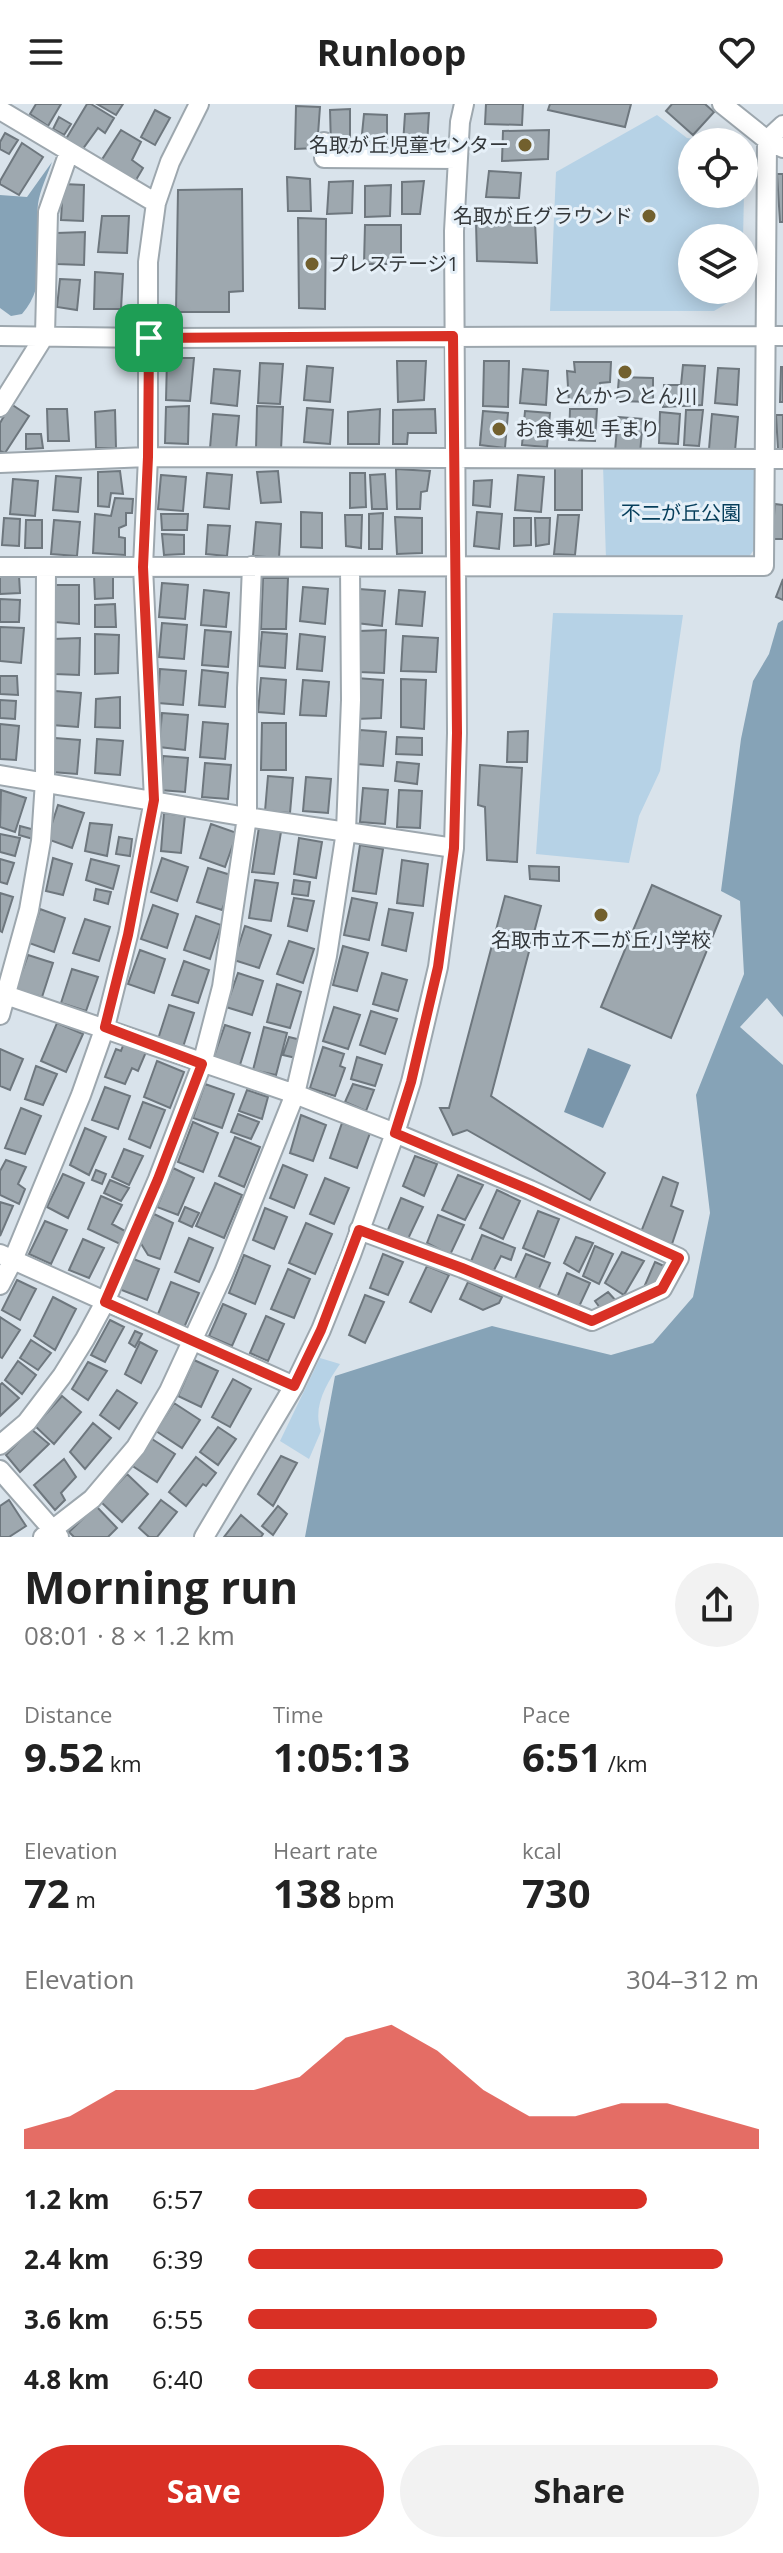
<!DOCTYPE html>
<html lang="en">
<head>
<meta charset="utf-8">
<style>
  :root { --surface:#fff; --page:#f2f2f2; --text:#222; --muted:#767676; --accent:#d93025 }
  body { margin:0; font-family:"Open Sans","Noto Sans JP",sans-serif; background:var(--page); color:var(--text); height:100vh; display:flex; flex-direction:column; font-size:30px; white-space:nowrap }
  * { box-sizing:border-box; margin:0 }
  p { font-size:26px; color:var(--muted) }
  .icon { flex:none; width:44px; height:44px; fill:none; stroke:currentColor; stroke-width:2; stroke-linecap:round; stroke-linejoin:round }
  .map { position:relative; height:1433px; overflow:hidden }
  .details { display:flex; flex-direction:column; background:var(--surface); flex:1 }
  .details>* { flex:none }
  .buttons { position:absolute; left:678px; top:24px; display:grid; gap:16px }
  .buttons a { display:grid; place-items:center; width:80px; height:80px; border-radius:50%; background:var(--surface); box-shadow:0 4px 20px #0003; font-size:40px }
  .pin { position:absolute; display:grid; place-items:center; width:68px; height:68px; color:#fff; margin:-34px; border-radius:16px; box-shadow:0 4px 12px #0006 }
  .round { display:grid; place-items:center; flex:none; width:84px; height:84px; border-radius:42px; background:var(--page) }
  .headline { display:flex; align-items:center; justify-content:space-between; height:136px; padding:0 24px }
  h1 { font-size:44px; font-weight:700; line-height:60px }
  .metrics { display:grid; grid-template-columns:repeat(3,1fr); gap:12px; height:136px; padding:8px 24px }
  .metrics div { display:grid; align-content:center }
  .metrics b { font-size:40px; font-weight:700 }
  .metrics small { font-size:22px; font-weight:400 }
  .metrics p { font-size:22px }
  .chart { height:224px; padding:16px 24px }
  .chart p { display:flex; justify-content:space-between }
  .chart svg { width:100%; height:144px; margin-top:8px; fill:var(--accent); opacity:.7 }
  .action { display:flex; gap:16px; margin-top:auto; padding:16px 24px }
  .action a { flex:1; height:92px; border-radius:48px; background:var(--accent); color:#fff; font-size:32px; font-weight:700; line-height:92px; text-align:center }
  .action a+a { background:var(--page); color:var(--text) }
  ul { padding:0 24px; list-style:none; font-size:26px }
  li { display:grid; grid-template-columns:128px 96px 1fr; align-items:center; height:60px }
  li i { height:20px; border-radius:10px; background:var(--accent) }
  header { display:flex; justify-content:space-between; align-items:center; height:104px; padding:0 24px; background:var(--surface); font-size:36px; font-weight:700 }
  .map>svg:first-child { display:block }
  .green { fill:#b6d2e6 }
  .forest { fill:#86a3b7 }
  .water { fill:#7a96ab }
  .building { fill:#9ea8af; stroke:#6e777e; stroke-width:2 }
  .lines { fill:none; stroke-linecap:round; stroke-linejoin:round }
  .minor-casing { stroke:#9da7ae; stroke-width:22 }
  .minor { stroke:#fff; stroke-width:18 }
  .route-casing { stroke:#fff; stroke-width:16 }
  .route { stroke:#d93025; stroke-width:10 }
  .poi-dot { fill:#72602e; stroke:#e6f0f8; stroke-width:3 }
  .labels { text-anchor:middle; stroke-width:6; stroke-linejoin:round; paint-order:stroke }
  .poi-label { font-size:20px; fill:#34383b; stroke:#e6f0f8; text-anchor:end }
  .park-label { font-size:20px; fill:#063e5b; stroke:#e6f0f8 }
</style>
</head>
<body>
<header><svg class="icon" aria-label="menu" viewBox="0 0 24 24"><path d="M4 6h16M4 12h16M4 18h16"/></svg>Runloop<svg class="icon" aria-label="heart" viewBox="0 0 24 24"><path d="M12 20l-8-8c-3-5 5-10 8-4 3-6 11-1 8 4z"/></svg></header>
<div class="map">
<svg width="783" height="1433" viewBox="0 0 783 1433">
  <rect width="100%" height="100%" fill="#d9e3eb"/>
  <path class="green" d="M657 11 687 34 717 38H692V90H744L743 134H692V186H742L741 191 714 207H550L556 68Z
    M603 361H747L757 364 758 440 746 457 606 455Z
    M553 509 683 511 660 667 639 712 629 759 536 750Z
    M320 1254 340 1260C327 1279 312 1303 321 1327L309 1355 280 1337Z"/>
  <path class="forest" d="M52 58C47 72 40 86 38 100 33 139 51 177 22 210L11 212 0 204V91L27 93Z
    M783 516V913L767 894 740 923 783 961V1433H305L335 1272 492 1222 611 1251 653 1239 693 1193 710 1109 696 991 744 870 740 797 721 787 741 635 753 577 769 550 778 519Z"/>
  <path class="water" d="M588 944 631 961 603 1024 564 1008Z"/>
  <path class="building" d="M36 0H61L48 22 30 10Z
    M87 0H91L114 14 105 29 98 24 82 46 66 35Z
    M97 0H123L116 11Z
    M486 0H523L522 21 485 20Z
    M550 0H631L625 23 548 6Z
    M672 0H705L714 8 693 31 666 7Z
    M296 2 320 3 317 44 295 45Z
    M350 5V41L331 42 330 6Z
    M155 6 170 14 155 41 141 33Z
    M429 9 427 41 403 40 405 10Z
    M364 10 387 11V42L361 40Z
    M59 13 71 20 64 31 53 25Z
    M121 26 141 38 132 56 143 64 136 76 101 57Z
    M549 26 548 55 502 57 503 27Z
    M5 29 18 36 9 50 0 45V38Z
    M22 39 43 53 19 91 0 80V77Z
    M489 67 521 69 519 94 486 93Z
    M777 70H783V118H780Z
    M287 73 310 75 311 107H288Z
    M353 77 352 109 327 110 329 78Z
    M424 77 420 110H402V78Z
    M63 80 84 81 83 117 61 116Z
    M391 81 390 112 365 113V82Z
    M242 85 243 187 229 188V208H176L178 86Z
    M102 112H129L127 149 98 148Z
    M298 114 326 115 325 205 299 204Z
    M476 118H535L537 159 477 157Z
    M365 121H401V160H364Z
    M85 128 84 161 57 160V129Z
    M95 168 123 170 121 205H94Z
    M60 175 80 176 77 206 57 203Z
    M167 254H194L190 297 166 296Z
    M397 257H426L424 296 398 298Z
    M484 257H509L508 303 483 302Z
    M574 258H611L610 278 600 279 597 297 569 299 567 267 575 268Z
    M260 259 283 260 280 300 258 299Z
    M683 261 705 262 702 301 663 303 664 281H681Z
    M307 262 333 264 330 298 304 296Z
    M781 263H783V298H780Z
    M718 264 739 265 737 301 715 299Z
    M214 265 240 267 237 302 211 299Z
    M523 265 548 267 546 301 520 299Z
    M619 273 653 274V298L617 297Z
    M11 300 29 312 5 349 0 347V319Z
    M189 302 188 340 165 339 166 303Z
    M257 302 283 303 281 346 256 345Z
    M307 304 333 306 330 340 304 338Z
    M47 305H67L69 337H48Z
    M380 305 379 340H348V308Z
    M435 305 436 329H408L407 340H393V306Z
    M570 305H597L595 337 569 336Z
    M115 306 116 344H96L95 308Z
    M686 306H703L699 342 684 341Z
    M483 307 508 309 505 344 480 341Z
    M525 307 550 309 547 343 522 341Z
    M660 308 680 310 678 340 659 339Z
    M213 310 239 312 236 346 210 344Z
    M712 310 738 313 735 347 709 345Z
    M776 311H783V345H778Z
    M618 313 643 315 640 349 615 347Z
    M26 330H41L43 344 26 345Z
    M555 362 582 363V406H555Z
    M396 365 430 367 427 387 421 388 420 405H397Z
    M120 367 123 390 111 389 109 403 98 402V368Z
    M278 367 281 398 261 399 257 368Z
    M207 369 232 371 229 405 204 403Z
    M350 369H365L366 403 350 404Z
    M385 370 387 405H372L370 371Z
    M161 371 186 373 183 407 158 405Z
    M518 371 544 373 541 408 515 406Z
    M56 372 81 374 78 408 53 406Z
    M13 375 38 377 35 412 10 410Z
    M492 376 490 403 473 401 474 377Z
    M115 394 133 395 132 409H126V421L119 424V433L125 434V451L93 449 95 410 111 412Z
    M775 400 783 401V435H772Z
    M301 408 322 409V444L301 443Z
    M477 408 502 410 499 445 474 442Z
    M383 409 382 445H369V410Z
    M161 410H188L187 426H162Z
    M345 411H362L361 444 346 442Z
    M558 411H579L575 451 554 450Z
    M395 413 422 414V449L397 450Z
    M4 414 20 415 19 442 2 441Z
    M514 414H531V441L514 442Z
    M535 414H550L549 440 536 442Z
    M26 416H42V444H25Z
    M54 416 80 418 77 452 51 450Z
    M256 418 281 420 279 454 253 452Z
    M208 421 230 422 227 452 206 450Z
    M162 430 184 431V450L164 451Z
    M0 471H19L20 489 0 490Z
    M94 471H113V494L95 495Z
    M263 474H288L286 525H261Z
    M783 475V496L776 493Z
    M162 479 188 481 185 515 159 513Z
    M55 481H79V520L55 518Z
    M303 483 328 485 325 520 300 517Z
    M359 485 385 487 382 522 356 519Z
    M204 486 229 489 226 523 201 521Z
    M399 486 425 488 422 522 396 520Z
    M0 495 20 496 19 518H0Z
    M115 500 116 523H95V501Z
    M162 519 187 521 184 555 159 553Z
    M0 523 24 524 21 559 0 557Z
    M205 526 231 528 228 563 202 561Z
    M386 526 384 569 359 568V527Z
    M262 528 287 530 285 564 259 562Z
    M95 530 119 531 118 569 95 570Z
    M300 530 325 533 322 567 297 565Z
    M403 532 438 534 436 568 401 567Z
    M80 534 79 571 55 570 53 535Z
    M160 565 186 567 183 601 158 599Z
    M202 566 228 569 225 603 199 601Z
    M0 572H17L18 591 0 590Z
    M261 574 286 576 284 610 258 608Z
    M356 574 383 576 381 614 356 615Z
    M401 575 426 576 424 625 401 623Z
    M303 576 329 578 326 612 300 611Z
    M55 587 81 589 78 623 52 621Z
    M120 593V624L95 623 96 595Z
    M0 596 16 597 15 615 0 614Z
    M162 609 188 611 185 646 159 643Z
    M203 618 228 620 225 655 200 653Z
    M262 619H286V666H261Z
    M0 620 19 622 16 656 0 655Z
    M360 626 386 628 383 662 357 660Z
    M528 627 527 658H507L508 628Z
    M397 633 422 634V651L396 650Z
    M55 634 80 636 77 670 52 668Z
    M97 635 123 637 120 671 95 669Z
    M163 652 188 654 185 688 160 686Z
    M397 658 419 660 417 680 395 677Z
    M205 659 231 661 228 695 202 693Z
    M480 661 522 664 517 758 487 756 485 703 478 701Z
    M268 672 293 674 290 709 265 707Z
    M306 673 331 675 328 709 303 707Z
    M363 684 388 686 385 720 360 718Z
    M1 686 26 694 15 728 0 723Z
    M399 686 422 687 420 724 397 723Z
    M58 701 84 709 72 744 47 735Z
    M164 709 185 712 181 749 161 747Z
    M90 719 112 721 107 752 85 747Z
    M211 720 237 729 225 763 200 754Z
    M20 722 35 726 33 735 19 731Z
    M259 723 281 728 274 770 252 768Z
    M0 730 20 734 15 752 0 748Z
    M119 733 132 735 130 752 116 750Z
    M299 734 322 738 316 774 294 770Z
    M360 741 383 745 376 790 353 787Z
    M53 754 72 760 63 791 46 787Z
    M162 754 188 763 177 797 151 788Z
    M0 755 14 759 7 780 0 778Z
    M91 755 119 762 113 785 86 776Z
    M402 756 428 760 423 802 397 799Z
    M529 762 559 763V777L530 775Z
    M208 764 234 772 222 806 197 798Z
    M255 776 278 779 271 817 249 814Z
    M294 776 310 778 308 792 292 790Z
    M652 781 721 812 671 934 601 903Z
    M96 785 111 788 108 800 94 796Z
    M0 789 13 793 2 828 0 827Z
    M505 792 541 802 491 992 605 1069 590 1096 467 1026 453 1031 440 1004H449Z
    M294 794 314 797 307 827 288 822Z
    M352 794 377 799 369 836 344 831Z
    M153 801 178 810 167 844 141 835Z
    M40 805 65 814 54 848 29 839Z
    M389 805 413 809 406 847 382 841Z
    M196 812 221 821 210 855 184 846Z
    M85 815 110 823 99 857 73 849Z
    M245 822 271 831 259 864 234 856Z
    M289 837 314 845 303 879 277 870Z
    M343 842 368 849 357 887 333 881Z
    M140 846 165 855 154 889 128 880Z
    M28 851 53 859 42 893 16 885Z
    M184 857 209 866 198 899 172 891Z
    M72 865 98 873 86 907 61 899Z
    M238 869 263 877 252 911 226 903Z
    M382 869 407 876 398 907 373 900Z
    M277 880 301 888 290 924 267 918Z
    M169 901 194 909 183 943 158 935Z
    M334 903 360 911 348 945 323 937Z
    M371 907 397 915 385 950 360 941Z
    M57 919 83 930 66 968 41 957Z
    M225 921 250 929 239 964 213 955Z
    M264 923 287 929 276 971 253 966Z
    M289 933 301 936 296 954 283 951Z
    M124 939 146 948 138 967 132 964 125 980 105 973 116 945 121 947Z
    M323 943 344 950 340 962 345 964 335 992 310 984Z
    M0 945 23 955 10 986 0 982Z
    M357 953 382 961 375 982 351 975Z
    M157 957 184 968 170 1004 144 993Z
    M36 962 57 970 43 1001 25 995Z
    M205 980 234 990 222 1024 193 1014Z
    M353 980 374 986 366 1007 345 998Z
    M105 983 130 992 118 1025 92 1016Z
    M247 986 268 993 262 1015 239 1007Z
    M143 998 165 1006 150 1044 129 1035Z
    M21 1004 41 1012 25 1050 5 1044Z
    M238 1010 259 1018 251 1035 231 1028Z
    M301 1011 326 1021 313 1057 290 1049Z
    M193 1018 218 1029 203 1068 178 1058Z
    M342 1019 370 1029 357 1064 330 1054Z
    M85 1024 106 1033 89 1071 70 1061Z
    M235 1033 260 1043 244 1083 219 1072Z
    M124 1045 143 1052 129 1081 112 1073Z
    M415 1052 437 1060 424 1092 403 1082Z
    M6 1056 26 1063 18 1080 25 1085 19 1100 0 1091V1067Z
    M283 1061 307 1071 294 1104 270 1094Z
    M173 1064 194 1074 178 1111 157 1103Z
    M96 1066 106 1070 102 1080 92 1076Z
    M63 1070 84 1079 68 1114 47 1103Z
    M458 1071 483 1081 465 1116 442 1106Z
    M663 1073 678 1079 671 1102 683 1107 672 1140 641 1128Z
    M325 1074 349 1084 334 1120 310 1110Z
    M110 1076 129 1084 121 1097 104 1089Z
    M215 1079 242 1091 224 1134 196 1122Z
    M497 1086 520 1097 503 1135 480 1124Z
    M101 1092 122 1101 112 1120 125 1127 120 1140 88 1125Z
    M401 1094 423 1103 407 1137 387 1128Z
    M0 1098 13 1102 0 1132Z
    M185 1103 199 1109 192 1123 179 1117Z
    M265 1104 287 1113 274 1145 253 1136Z
    M538 1107 559 1115 544 1153 523 1144Z
    M154 1110 173 1119 160 1155 148 1151 140 1138Z
    M438 1111 464 1121 450 1151 427 1139Z
    M45 1117 67 1126 51 1160 29 1150Z
    M306 1119 332 1130 315 1170 289 1159Z
    M482 1131 515 1144 511 1156 501 1152 491 1172 469 1162Z
    M576 1133 593 1139 579 1168 564 1159Z
    M189 1134 213 1144 199 1178 175 1168Z
    M83 1135 104 1144 89 1174 69 1166Z
    M595 1142 613 1150 599 1180 583 1172Z
    M622 1148 644 1157 624 1191 605 1179Z
    M383 1150 403 1158 388 1191 370 1184Z
    M526 1150 550 1159 536 1191 513 1179Z
    M244 1151 270 1162 255 1200 229 1189Z
    M131 1154 159 1165 147 1196 119 1185Z
    M655 1158 664 1162 652 1184 645 1181Z
    M427 1162 449 1171 431 1208 410 1198Z
    M288 1165 310 1175 294 1214 271 1205Z
    M567 1169 590 1179 577 1207 556 1196Z
    M17 1176 36 1185 20 1216 2 1206Z
    M171 1178 199 1189 183 1226 156 1215Z
    M468 1178 502 1193 499 1199 483 1206 460 1195Z
    M608 1188 618 1199 603 1208 595 1197Z
    M365 1191 384 1198 365 1239 349 1231Z
    M53 1193 76 1205 55 1246 34 1232Z
    M223 1200 246 1210 232 1242 209 1232Z
    M266 1212 284 1220 268 1257 250 1249Z
    M0 1213 20 1226 2 1254 0 1253Z
    M110 1216 124 1223 105 1258 91 1251Z
    M135 1227 142 1230 135 1243 129 1239Z
    M31 1236 51 1249 38 1266 20 1254Z
    M140 1238 157 1247 141 1279 125 1270Z
    M194 1256 218 1267 201 1303 178 1292Z
    M18 1257 36 1271 22 1290 5 1276Z
    M88 1258 107 1267 88 1296 72 1285Z
    M233 1275 251 1285 230 1323 212 1313Z
    M2 1279 19 1294 0 1312V1281Z
    M117 1286 137 1299 119 1325 100 1311Z
    M62 1292 81 1308 54 1340 35 1322Z
    M174 1299 200 1316 182 1344 156 1327Z
    M93 1319 111 1334 85 1365 70 1348Z
    M218 1323 236 1335 218 1361 200 1348Z
    M31 1325 49 1340 20 1368 6 1351Z
    M149 1333 175 1350 157 1378 131 1361Z
    M281 1352 297 1359 273 1402 258 1390Z
    M196 1353 216 1369 206 1382 203 1380 186 1402 169 1388Z
    M64 1355 76 1373 61 1389 65 1396 55 1406 34 1381Z
    M127 1370 148 1390 122 1418 101 1398Z
    M9 1396 26 1422 9 1433H0V1402Z
    M161 1396 177 1408 157 1433H149L139 1424Z
    M96 1402 117 1424 108 1433H74L69 1428Z
    M278 1402 287 1410 273 1431 262 1422Z
    M241 1411 263 1430 261 1433H224Z"/>
  <g class="lines">
    <g class="minor-casing">
      <path id="minor" d="M722 0 767 36 783 44
        M0 6 156 99
        M324 38V54L458 55
        M0 232 149 234 783 232
        M0 303 45 231 48 108 69 48
        M0 359 148 353 783 355
        M0 463 764 462 767 36 783 21
        M0 671 247 713 454 744
        M0 889 295 990 395 1029 530 1086 679 1154 662 1185 592 1217 462 1164 359 1126
        M0 911 29 806 41 737 45 677 46 463
        M0 1150 294 1282
        M0 1181 13 1156 81 991 105 923 128 831 154 696 143 463 148 353V158L156 99 170 58 199 0
        M0 1341 27 1318 62 1272 85 1235 105 1198 158 1075 202 960 222 883 247 713V584L252 462
        M0 1366 59 1433
        M43 1433 92 1395 136 1343 169 1287 224 1168 295 990 327 852 346 727 351 596 350 463
        M204 1433 294 1282 321 1226 351 1151 395 1029 411 978 438 863 454 744 457 629 454 127 460 18 464 0"/>
    </g>
    <use href="#minor" class="minor"/>
  </g>
  <g class="lines">
    <g class="route-casing">
      <path id="route" d="M453 232 457 629 454 744 438 863 411 978 395 1029 530 1086 679 1154 662 1185 592 1217 462 1164 359 1126 321 1226 294 1282 105 1198 158 1075 202 960 105 923 128 831 154 696 143 463 148 353 149 234Z"/>
    </g>
    <use href="#route" class="route"/>
  </g>
  <g class="poi-dot">
    <circle cx="525" cy="41" r="8"/>
    <circle cx="649" cy="112" r="8"/>
    <circle cx="312" cy="160" r="8"/>
    <circle cx="625" cy="268" r="8"/>
    <circle cx="499" cy="325" r="8"/>
    <circle cx="601" cy="811" r="8"/>
  </g>
  <g class="labels">
    <g class="poi-label">
      <text x="509" y="48">名取が丘児童センター</text>
      <text x="633" y="119">名取が丘グラウンド</text>
      <text x="328" y="167" text-anchor="start">プレステージ1</text>
      <text x="625" y="299" text-anchor="middle">とんかつ とん川</text>
      <text x="515" y="332" text-anchor="start">お食事処 手まり</text>
      <text x="601" y="843" text-anchor="middle">名取市立不二が丘小学校</text>
    </g>
    <g class="park-label">
      <text x="681" y="416">不二が丘公園</text>
    </g>
  </g>
</svg>
<div class="buttons">
<a><svg class="icon" aria-label="locate" viewBox="0 0 24 24"><circle cx="12" cy="12" r="6"/><path d="M12 2v4M12 18v4M2 12h4M18 12h4"/></svg></a>
<a><svg class="icon" aria-label="layers" viewBox="0 0 24 24"><path d="M12 4l9 5-9 5-9-5zM3 14l9 5 9-5"/></svg></a>
</div>
<div class="pin" style="left:149px;top:234px;background:#1e9e55"><svg class="icon" aria-label="arrive" viewBox="0 0 24 24"><path d="M6 21V4h12l-3 4 3 4H6"/></svg></div>
</div>
<section class="details">
<div class="headline"><div><h1>Morning run</h1><p>08:01 · 8 × 1.2 km</p></div><a class="round"><svg class="icon" aria-label="share" viewBox="0 0 24 24"><path d="M12 15V3M7 8l5-5 5 5M5 13v7h14v-7"/></svg></a></div>
<div class="metrics">
<div><p>Distance</p><b>9.52<small> km</small></b></div>
<div><p>Time</p><b>1:05:13</b></div>
<div><p>Pace</p><b>6:51<small> /km</small></b></div>
</div>
<div class="metrics">
<div><p>Elevation</p><b>72<small> m</small></b></div>
<div><p>Heart rate</p><b>138<small> bpm</small></b></div>
<div><p>kcal</p><b>730</b></div>
</div>
<div class="chart"><p><span>Elevation</span>304–312 m</p>
<svg viewBox="0 0 160 44" preserveAspectRatio="none"><path d="M0 44V38L10 34L20 26L30 26L40 26L50 26L60 22L70 10L80 6L90 14L100 26L110 34L120 34L130 30L140 30L150 34L160 38V44z"/></svg>
</div>
<ul>
<li><b>1.2 km</b>6:57<i style="width:78%"></i></li>
<li><b>2.4 km</b>6:39<i style="width:93%"></i></li>
<li><b>3.6 km</b>6:55<i style="width:80%"></i></li>
<li><b>4.8 km</b>6:40<i style="width:92%"></i></li>
</ul>
<div class="action"><a>Save</a><a>Share</a></div>
</section>
</body>
</html>
